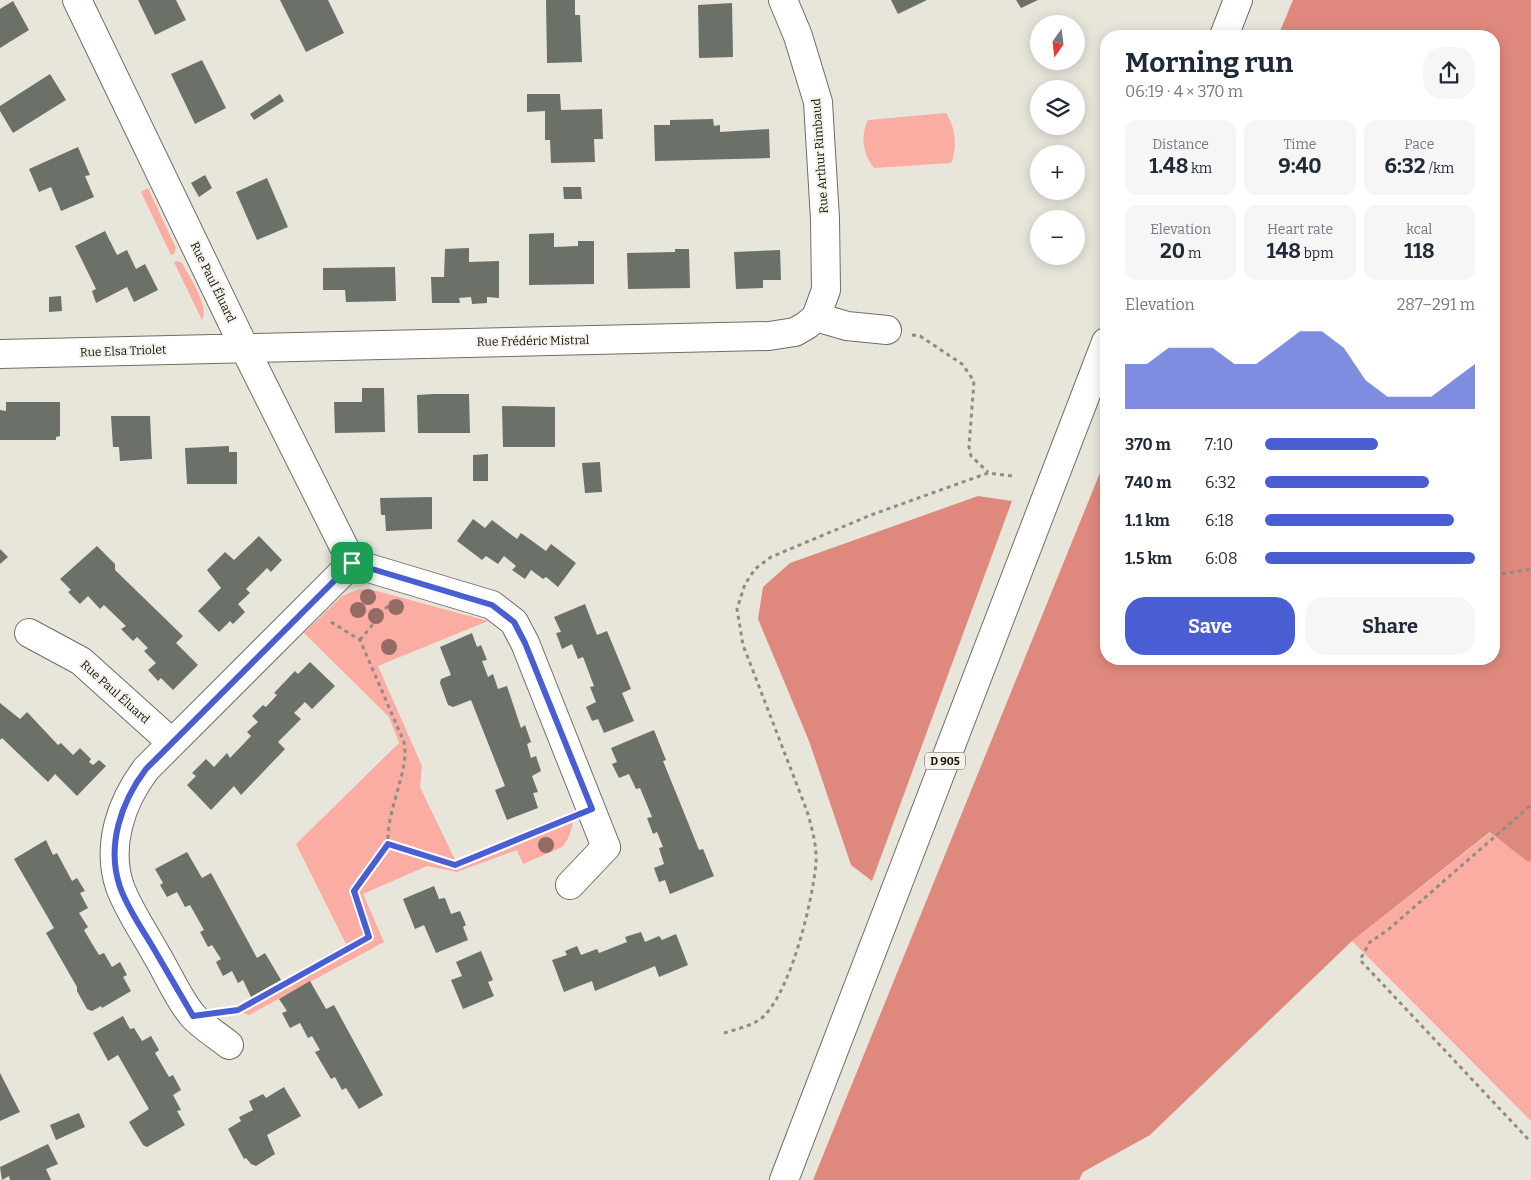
<!DOCTYPE html>
<html lang="en">
<head>
<meta charset="utf-8">
<style>
  :root { --surface:#fff; --page:#f6f6f7; --text:#1f2937; --muted:#747a83; --accent:#485ed2 }
  body { margin:0; font-family:Bitter,serif; background:var(--page); color:var(--text); height:100vh; display:flex; flex-direction:column; font-size:19px; white-space:nowrap }
  * { box-sizing:border-box; margin:0 }
  p { font-size:16px; color:var(--muted) }
  .icon { flex:none; width:28px; height:28px; fill:none; stroke:currentColor; stroke-width:2; stroke-linecap:round; stroke-linejoin:round }
  .map { position:relative; flex:1; overflow:hidden }
  .drawer { position:absolute; left:1100px; top:30px; width:400px; height:635px; display:flex; flex-direction:column; background:var(--surface); border-radius:20px; box-shadow:0 2px 12px #0003 }
  .drawer>* { flex:none }
  .needle { width:32px; rotate:194deg }
  .tools { position:absolute; left:1030px; top:15px; display:grid; gap:10px }
  .tools a { display:grid; place-items:center; width:55px; height:55px; border-radius:50%; background:var(--surface); box-shadow:0 2px 12px #0003; font-size:25px }
  .pin { position:absolute; display:grid; place-items:center; width:42px; height:42px; color:#fff; margin:-21px; border-radius:10px; box-shadow:0 2px 8px #0006 }
  .round { display:grid; place-items:center; flex:none; width:52px; height:52px; border-radius:20px; background:var(--page) }
  .head { display:flex; align-items:center; justify-content:space-between; height:85px; padding:0 25px }
  h1 { font-size:28px; font-weight:700; line-height:38px }
  .figures { display:grid; grid-template-columns:repeat(3,1fr); gap:8px; height:85px; padding:5px 25px }
  .figures div { display:grid; align-content:center; border-radius:12px; background:var(--page); text-align:center }
  .figures b { font-size:21px; font-weight:700 }
  .figures small { font-size:14px; font-weight:400 }
  .figures p { font-size:14px }
  .chart { height:140px; padding:10px 25px }
  .chart p { display:flex; justify-content:space-between }
  .chart svg { width:100%; height:90px; margin-top:5px; fill:var(--accent); opacity:.7 }
  .button { display:flex; gap:10px; margin-top:auto; padding:10px 25px }
  .button a { flex:1; height:58px; border-radius:20px; background:var(--accent); color:#fff; font-size:20px; font-weight:700; line-height:58px; text-align:center }
  .button a+a { background:var(--page); color:var(--text) }
  ul { padding:0 25px; list-style:none; font-size:16px }
  li { display:grid; grid-template-columns:80px 60px 1fr; align-items:center; height:38px }
  li i { height:12px; border-radius:6px; background:var(--accent) }
  .map>svg:first-child { display:block }
  .green { fill:#fbada3 }
  .forest { fill:#df897e }
  .building { fill:#6b7068 }
  .lines { fill:none; stroke-linecap:round; stroke-linejoin:round }
  .street-casing { stroke:#706e65; stroke-width:30 }
  .primary-casing { stroke:#706e65; stroke-width:30 }
  .path { stroke:#8e8d85; stroke-width:3; stroke-dasharray:4 4; stroke-linecap:butt }
  .street { stroke:#fff; stroke-width:28 }
  .primary { stroke:#fff; stroke-width:28 }
  .tree { fill:#966a65 }
  .route-casing { stroke:#fff; stroke-width:10 }
  .route { stroke:#485ed2; stroke-width:6 }
  .labels { text-anchor:middle; stroke-width:4; stroke-linejoin:round; paint-order:stroke }
  .shield { fill:#f5f3e9; stroke:#585651; stroke-width:1 }
  .shield-label { font-size:11px; font-weight:bold; fill:#141310 }
  .street-label { font-size:12px; fill:#141310; stroke:#f5f3e9 }
</style>
</head>
<body>
<div class="map">
<svg width="1531" height="1180" viewBox="0 0 1531 1180">
  <rect width="100%" height="100%" fill="#e8e6db"/>
  <path class="green" d="M946 113C955 126 958 147 951 163L874 168C863 155 860 135 868 120Z
    M148 188 176 248 174 254 171 255 141 192Z
    M178 261 182 263C189 276 210 307 202 320L174 262Z
    M360 589 377 591 488 621 378 666 422 766 420 787 455 860 574 816C573 826 569 840 562 847L523 864 517 850 457 872 427 866 363 894 384 942 249 1015 231 1009 346 944 296 844 399 743 389 717 304 633 342 596Z
    M1491 832 1528 862 1531 860V1121L1352 941Z"/>
  <path class="forest" d="M1293 0H1531V860L1528 862 1490 832 1352 941 1150 1135 1083 1172 1079 1180H813L1106 458V659H1494V36H1278Z
    M978 496 1012 501 872 881 851 865 809 741 758 619 763 587 790 563Z"/>
  <path class="building" d="M138 0H176L186 20 155 35Z
    M280 0H328L344 33 306 52Z
    M546 0H575V15H580L582 62 547 63Z
    M891 0H927L898 14Z
    M1016 0H1038L1021 8Z
    M13 1 29 30 0 48V9Z
    M732 3 733 57 699 58 698 5Z
    M202 60 226 108 195 124 171 74Z
    M50 74 66 100 13 133 0 111V106Z
    M280 94 284 101 254 120 250 114Z
    M527 94H560L561 110 602 109 603 139H594L595 162 551 163 550 140H545V111L527 112Z
    M713 119 714 126 720 125V132L769 129 770 158 655 161 654 125H670V120Z
    M78 147 90 175 85 176 94 197 61 211 51 187 39 192 29 169Z
    M205 175 212 188 199 197 191 183Z
    M267 178 288 227 257 240 236 192Z
    M563 187H581L582 199H564Z
    M105 231 117 255 127 250 136 269 145 264 158 290 134 302 127 287 96 303 92 291 96 289 75 246Z
    M554 233V247L578 246V241H594V284L529 285V234Z
    M469 248V262L499 261V298L487 297V303L472 304 471 297 459 298 460 303H432L431 277H444L445 249Z
    M675 249H689L690 288 628 289 627 253 675 252Z
    M780 250 781 280H763V288L736 289 734 252Z
    M395 267 396 301 346 302 345 290H323V268Z
    M61 296 62 311 49 312V297Z
    M362 388H384L385 432 335 433 334 402H362Z
    M433 394H469L470 433H418L417 395Z
    M6 402H60V436L56 437V440H0V410L6 411Z
    M502 406 555 407V447H503Z
    M111 416H150L152 459 120 461 119 447H113Z
    M229 446V452H237V484H187L185 448Z
    M488 454V481H473V455Z
    M600 462 602 492 585 493 582 463Z
    M432 497V529L386 531 385 515H381L380 498Z
    M473 519 485 528 492 520 517 539 521 533 546 551 551 544 576 563 558 587 546 577 543 579 531 570 525 579 512 570 516 566 504 556 498 564 486 556 482 560 457 541Z
    M259 536 282 560 271 572 267 568 246 589 250 593 238 604 245 612 233 624 230 621 219 632 198 611 221 588 207 570 225 552 234 560Z
    M97 546 115 564V570L183 636 176 643 198 665 173 690 161 678 158 681 148 670 156 663 144 651 148 648 137 637 133 641 121 629 126 626 104 605 100 609 88 596 80 604 68 592 71 590 60 579Z
    M0 549 8 557 0 564Z
    M585 604 597 635 607 631 631 689 622 693 634 721 604 733 598 719 592 721 586 707 596 702 590 687 594 686 583 657 578 659 572 644 562 649 556 633 561 632 554 617Z
    M472 633 477 647 481 645 487 660 482 661 488 677 493 674 498 689 507 686 521 728 525 725 531 742 527 744 531 758 536 756 541 771 532 776 538 792 533 793 538 808 507 820 495 790 505 786 471 700 453 707 448 705 440 683 441 679 451 675 440 647Z
    M310 662 335 686 312 709 305 702 294 713 301 719 278 742 285 749 241 795 234 786 211 810 187 785 196 776 192 773 206 759 214 767 227 753 230 758 251 736 247 732 258 722 252 716 263 705 266 707 277 695 274 693 295 671 298 674Z
    M0 703 20 719 27 712 58 745 61 743 73 755 80 748 91 759 89 762 93 765 99 760 106 766 77 796 55 774 48 782 2 738 0 740Z
    M654 730 666 760 663 761 687 820 699 850 703 849 714 876 670 894 665 880 659 882 654 868 664 864 659 848 663 847 657 832 653 834 647 818 652 817 640 788 636 789 629 774 619 778 612 764 617 762 611 748Z
    M46 840 53 855 57 853 72 881 77 878 85 891 80 893 88 908 79 913 88 927 84 930 91 942 99 955 104 953 112 967 120 962 127 975 123 977 131 991 102 1008 101 1006 92 1011 87 1009 77 991V987L46 933 54 928 14 859Z
    M187 852 202 878 211 873 257 958 265 953 281 980 251 997 243 980 238 983 232 971 223 976 216 962 221 959 212 945 208 947 200 932 204 930 190 905 185 907 177 892 167 897 160 885 163 883 155 869Z
    M434 886 439 899 445 898 451 914 460 911 466 925 463 927 468 940 436 953 424 925 415 929 403 899Z
    M641 932 645 942 659 936 662 940 676 934 688 965 659 977 655 966 595 991 592 981 564 992 552 960 567 955 565 951 577 946 581 955 597 949 599 953 627 942 625 937Z
    M481 951 493 980 488 982 494 996 463 1009 451 980 462 976 456 962Z
    M310 981 326 1009 334 1005 383 1095 359 1109 346 1088 342 1090 335 1077 331 1079 315 1052 320 1050 312 1036 308 1038 300 1023 290 1028 282 1013 287 1011 279 999Z
    M123 1016 130 1029 134 1028 142 1041 151 1036 159 1050 155 1053 169 1077 173 1075 181 1090 173 1095 181 1110 177 1111 185 1125 147 1147 143 1145 129 1122 149 1109 118 1055 108 1061 93 1033Z
    M0 1073 20 1112 0 1121Z
    M284 1087 301 1116 267 1135 275 1154 256 1166 251 1164 246 1158 244 1159 228 1129 241 1121 239 1117 253 1110 249 1101 263 1094 266 1098Z
    M79 1113 85 1127 56 1140 50 1125Z
    M48 1144 58 1164 46 1169 51 1180H10L9 1176 2 1180 0 1167Z"/>
  <g class="lines">
    <g class="street-casing">
      <path id="street" d="M77 0 245 349 352 563 492 605 514 622 525 643 606 847 570 885
        M816 317 847 326 887 330
        M0 354 769 336 795 332 807 325 816 317 826 290 825 219 818 102 798 36 783 0
        M29 633 81 661 171 742
        M229 1045C218 1036 203 1027 193 1016 180 1002 167 972 156 954 144 932 129 911 120 887 106 846 121 802 146 769L352 563"/>
    </g>
    <g class="primary-casing">
      <path id="primary" d="M1224 36 1238 0
        M784 1180 1106 342"/>
    </g>
    <path class="path" d="M912 335 920 336 962 364 974 381 969 447 971 456 988 472
      M1494 575 1531 569
      M331 622 360 640 404 742C410 771 386 809 388 844
      M360 640 391 602
      M230 1011 238 1010 369 937 354 891 388 844 455 865 566 820
      M724 1033C737 1029 756 1025 765 1015 792 986 812 903 816 864 817 846 812 828 807 811L743 645 737 609 745 584 755 569 771 557 871 515 988 473 1013 476
      M1528 1139 1360 960 1370 942 1389 929 1531 805"/>
    <use href="#street" class="street"/>
    <use href="#primary" class="primary"/>
  </g>
  <g class="tree">
    <circle cx="368" cy="597" r="8"/>
    <circle cx="396" cy="607" r="8"/>
    <circle cx="358" cy="610" r="8"/>
    <circle cx="376" cy="616" r="8"/>
    <circle cx="389" cy="647" r="8"/>
    <circle cx="546" cy="845" r="8"/>
  </g>
  <g class="lines">
    <g class="route-casing">
      <path id="route" d="M352 563 492 605 514 622 525 643 592 809 455 865 388 844 354 891 369 937 238 1010 193 1016C179 992 165 968 151 944 140 926 127 907 120 887 106 846 121 802 146 769Z"/>
    </g>
    <use href="#route" class="route"/>
  </g>
  <g class="labels">
    <rect class="shield" x="925" y="752.5" width="40" height="17" rx="4"/>
    <g class="shield-label">
      <text x="945" y="765">D 905</text>
    </g>
    <g class="street-label">
      <text transform="translate(820 156) rotate(-94)" y="4">Rue Arthur Rimbaud</text>
      <text transform="translate(213 282) rotate(64)" y="4">Rue Paul Éluard</text>
      <text transform="translate(533 341) rotate(-1)" y="4">Rue Frédéric Mistral</text>
      <text transform="translate(123 351) rotate(-2)" y="4">Rue Elsa Triolet</text>
      <text transform="translate(115 692) rotate(42)" y="4">Rue Paul Éluard</text>
    </g>
  </g>
</svg>
<div class="tools">
<a><svg class="needle" viewBox="-14 -14 28 28"><path d="M0-13l5 13h-10z" fill="#e53935"/><path d="M0 13l5-13h-10z" fill="#747a83"/></svg></a>
<a><svg class="icon" aria-label="layers" viewBox="0 0 24 24"><path d="M12 4l9 5-9 5-9-5zM3 14l9 5 9-5"/></svg></a>
<a>+</a>
<a>−</a>
</div>
<div class="pin" style="left:352px;top:563px;background:#1e9e55"><svg class="icon" aria-label="arrive" viewBox="0 0 24 24"><path d="M6 21V4h12l-3 4 3 4H6"/></svg></div>
<section class="drawer">
<div class="head"><div><h1>Morning run</h1><p>06:19 · 4 × 370 m</p></div><a class="round"><svg class="icon" aria-label="share" viewBox="0 0 24 24"><path d="M12 15V3M7 8l5-5 5 5M5 13v7h14v-7"/></svg></a></div>
<div class="figures">
<div><p>Distance</p><b>1.48<small> km</small></b></div>
<div><p>Time</p><b>9:40</b></div>
<div><p>Pace</p><b>6:32<small> /km</small></b></div>
</div>
<div class="figures">
<div><p>Elevation</p><b>20<small> m</small></b></div>
<div><p>Heart rate</p><b>148<small> bpm</small></b></div>
<div><p>kcal</p><b>118</b></div>
</div>
<div class="chart"><p><span>Elevation</span>287–291 m</p>
<svg viewBox="0 0 160 44" preserveAspectRatio="none"><path d="M0 44V22L10 22L20 14L30 14L40 14L50 22L60 22L70 14L80 6L90 6L100 14L110 30L120 38L130 38L140 38L150 30L160 22V44z"/></svg>
</div>
<ul>
<li><b>370 m</b>7:10<i style="width:54%"></i></li>
<li><b>740 m</b>6:32<i style="width:78%"></i></li>
<li><b>1.1 km</b>6:18<i style="width:90%"></i></li>
<li><b>1.5 km</b>6:08<i style="width:100%"></i></li>
</ul>
<div class="button"><a>Save</a><a>Share</a></div>
</section>
</div>
</body>
</html>
